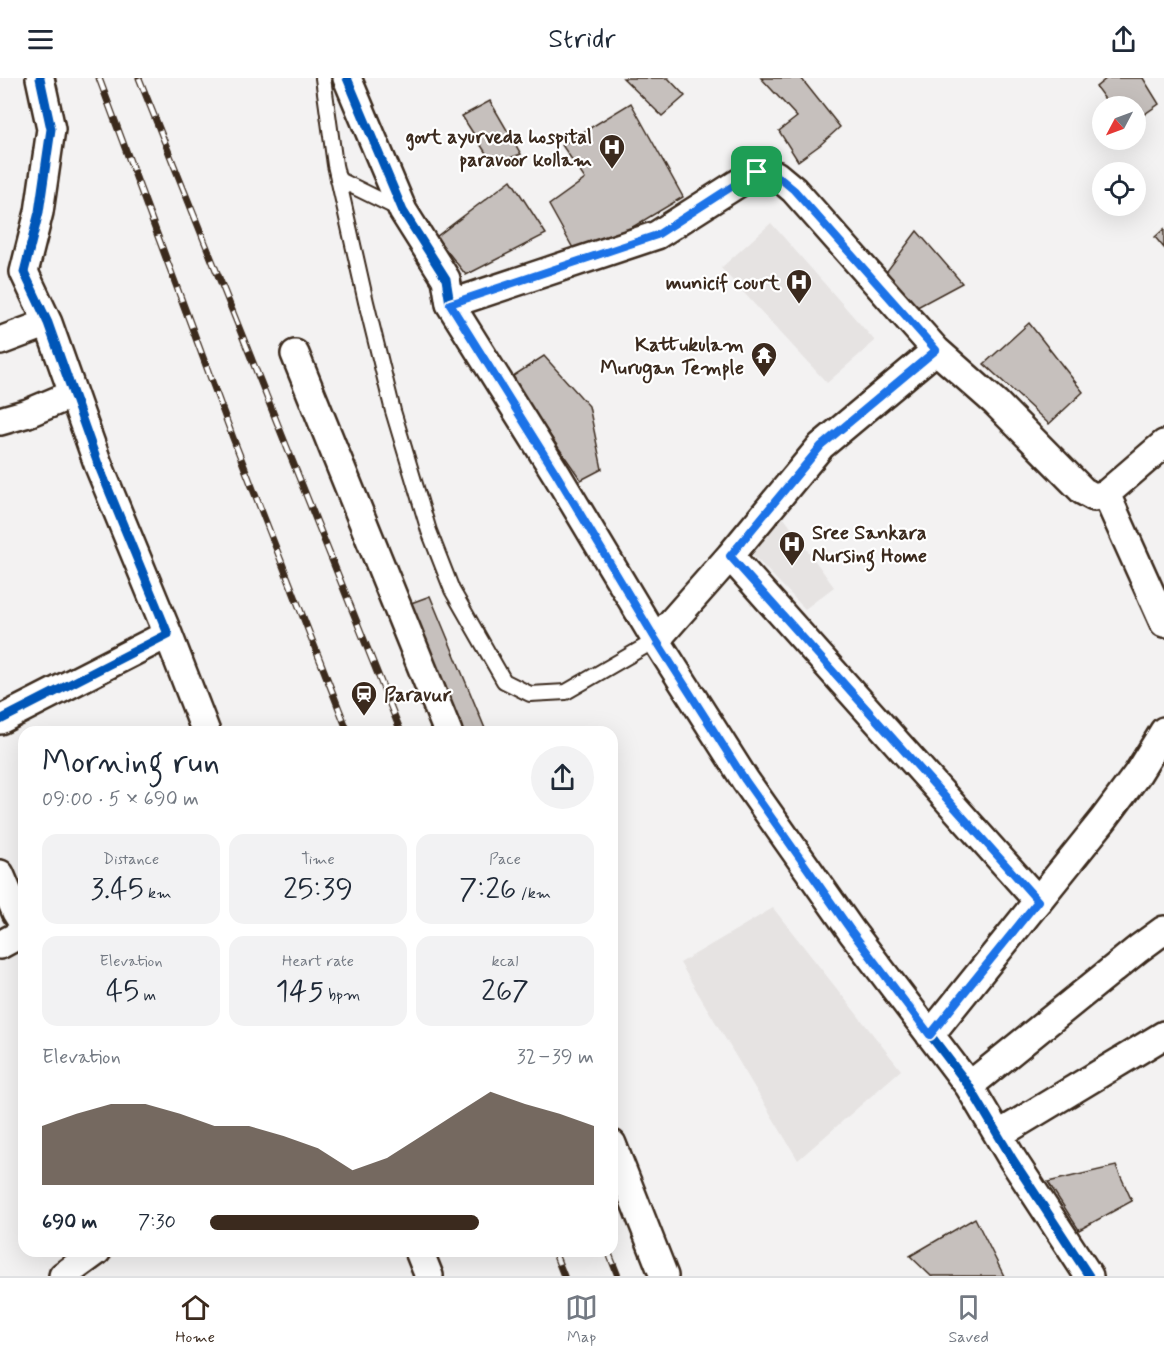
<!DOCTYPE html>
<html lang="en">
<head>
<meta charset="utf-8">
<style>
  :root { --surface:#fff; --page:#f2f2f3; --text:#1f2937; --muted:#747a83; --line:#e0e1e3; --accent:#3b2a1e }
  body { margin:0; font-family:Mynerve,sans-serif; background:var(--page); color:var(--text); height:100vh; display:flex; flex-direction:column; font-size:22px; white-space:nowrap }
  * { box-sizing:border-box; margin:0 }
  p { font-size:20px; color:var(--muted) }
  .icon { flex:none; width:33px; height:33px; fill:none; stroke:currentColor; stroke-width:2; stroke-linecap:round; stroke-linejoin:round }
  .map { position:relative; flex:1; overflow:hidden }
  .sheet { position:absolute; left:18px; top:648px; width:600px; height:531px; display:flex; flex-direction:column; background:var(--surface); border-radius:18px; box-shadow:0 6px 24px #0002 }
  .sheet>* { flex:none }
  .needle { width:39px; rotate:229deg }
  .fabs { position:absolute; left:1092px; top:18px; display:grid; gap:12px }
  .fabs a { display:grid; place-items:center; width:54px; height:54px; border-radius:50%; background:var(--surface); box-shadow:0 6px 24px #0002; font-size:30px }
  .pin { position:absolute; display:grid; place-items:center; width:51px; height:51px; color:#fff; margin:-26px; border-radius:12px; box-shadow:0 3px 9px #0006 }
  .round { display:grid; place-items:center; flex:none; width:63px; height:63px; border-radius:32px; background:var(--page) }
  .headline { display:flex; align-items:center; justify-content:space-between; height:102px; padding:0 24px }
  h1 { font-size:33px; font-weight:600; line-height:45px }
  .stats { display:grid; grid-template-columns:repeat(3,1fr); gap:9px; height:102px; padding:6px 24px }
  .stats div { display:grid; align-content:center; border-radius:15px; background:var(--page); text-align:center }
  .stats b { font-size:30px; font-weight:600 }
  .stats small { font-size:16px; font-weight:400 }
  .stats p { font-size:16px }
  .chart { height:168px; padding:12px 24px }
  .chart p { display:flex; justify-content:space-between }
  .chart svg { width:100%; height:108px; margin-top:6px; fill:var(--accent); opacity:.7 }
  ul { padding:0 24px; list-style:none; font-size:20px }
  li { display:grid; grid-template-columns:96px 72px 1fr; align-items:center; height:45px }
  li i { height:15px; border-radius:8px; background:var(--accent) }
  header { display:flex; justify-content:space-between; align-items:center; height:78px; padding:0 24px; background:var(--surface); font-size:27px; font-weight:600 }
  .tab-bar { display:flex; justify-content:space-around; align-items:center; height:84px; border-top:2px solid var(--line); background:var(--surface); font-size:16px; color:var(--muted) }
  .tab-bar a { display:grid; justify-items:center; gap:3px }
  .tab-bar .active { color:var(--accent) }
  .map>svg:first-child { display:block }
  .built { fill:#e6e3e2 }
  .building { fill:#c6c0bd; stroke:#3b2a1e; stroke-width:1.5 }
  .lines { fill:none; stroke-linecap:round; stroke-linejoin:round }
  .service-casing { stroke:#3b2a1e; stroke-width:18 }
  .minor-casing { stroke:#3b2a1e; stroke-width:32 }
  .service { stroke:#fff; stroke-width:14 }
  .minor { stroke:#fff; stroke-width:27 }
  .rail-casing { stroke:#3b2a1e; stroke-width:7 }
  .rail { stroke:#fff; stroke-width:4.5; stroke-dasharray:14; stroke-linecap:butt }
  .cycleway-casing { stroke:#fff; stroke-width:13 }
  .cycleway { stroke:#0057b8; stroke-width:9 }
  .route-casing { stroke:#fff; stroke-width:12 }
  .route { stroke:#1a73e8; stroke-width:8 }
  .labels { text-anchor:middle; stroke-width:4.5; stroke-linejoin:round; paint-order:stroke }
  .poi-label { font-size:20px; font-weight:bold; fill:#3b2a1e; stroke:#fff; text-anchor:end }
</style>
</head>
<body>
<header><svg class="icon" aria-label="menu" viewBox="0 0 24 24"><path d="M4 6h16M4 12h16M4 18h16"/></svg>Stridr<svg class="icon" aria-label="share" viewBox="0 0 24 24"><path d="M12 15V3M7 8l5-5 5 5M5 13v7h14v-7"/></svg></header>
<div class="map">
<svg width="1164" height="1198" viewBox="0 0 1164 1198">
  <rect width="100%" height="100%" fill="#f3f2f2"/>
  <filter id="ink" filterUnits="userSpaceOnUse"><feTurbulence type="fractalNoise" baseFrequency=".0167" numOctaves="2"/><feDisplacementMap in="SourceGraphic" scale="12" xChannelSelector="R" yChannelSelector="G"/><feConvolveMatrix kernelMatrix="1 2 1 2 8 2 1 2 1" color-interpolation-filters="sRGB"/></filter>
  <g filter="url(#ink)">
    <path class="built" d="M771 145 875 263 827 305 721 190Z
      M784 440 834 509 805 531 744 468Z
      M773 830 901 992 798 1082 680 885Z"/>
    <path class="building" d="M623 0H668L685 18 662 38Z
      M761 0H801L840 49 820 67 798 83 779 53 797 39Z
      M1107 0H1143L1159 26 1136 42V28H1110L1096 9Z
      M490 23 521 76 493 86 462 38Z
      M631 25 683 119 579 181 549 127 585 101 562 67Z
      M511 102 546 156 466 197 436 159Z
      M1164 151V170L1155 159Z
      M917 153 962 205 908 234 881 201Z
      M1029 245 1083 314 1049 346 984 286Z
      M544 278 589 328 602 391 581 402 510 300Z
      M430 518 486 653 484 654H455L403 528Z
      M1116 1088 1132 1123 1079 1152 1048 1104Z
      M975 1140 1004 1198H931L910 1178Z"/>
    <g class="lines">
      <g class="service-casing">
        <path id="service" d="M323 0 335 87 366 224 393 333 429 453 452 512 504 603 530 616 566 614 656 562
          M338 101 399 131"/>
      </g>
      <g class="minor-casing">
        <path id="minor" d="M347 0 403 133 446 201 450 226 557 397 656 562 745 702 852 854 969 1008 1013 1082 1089 1198
          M450 226 657 157 737 106 757 94 776 97 794 112 936 272
          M0 263 48 245
          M295 276 448 654
          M0 343 28 335 73 316
          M1106 416 1164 545
          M730 478 1038 823
          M168 556 206 654
          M656 562 730 478 821 368 936 272 996 325 1083 413 1094 419 1106 416 1164 366
          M0 642 168 556 98 386 48 245 24 194 39 134 51 51 40 0
          M0 796 16 834 24 847
          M0 867 24 854
          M930 957 1103 742 1138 695 1164 653
          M969 1008 1138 871 1164 852
          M998 1057 1164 957
          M612 1066 664 1198
          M419 1173 429 1198
          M63 1198 97 1173"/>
      </g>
      <use href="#service" class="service"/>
      <use href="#minor" class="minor"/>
      <g class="rail-casing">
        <path id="rail" d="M99 0 233 360 348 654
          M139 0 401 654
          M554 1173 564 1198
          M608 1173 618 1198"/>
      </g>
      <use href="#rail" class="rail"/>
      <g class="cycleway-casing">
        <path id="cycleway" d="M347 0 403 133 446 201 450 226 557 397 656 562 745 702 852 854 969 1008 1013 1082 1089 1198
          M0 642 168 556 98 386 48 245 24 194 39 134 51 51 40 0"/>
      </g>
      <use href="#cycleway" class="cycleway"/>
    </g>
  </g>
  <g class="lines" filter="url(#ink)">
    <g class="route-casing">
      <path id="route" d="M757 94 776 97 794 112 936 272 821 368 730 478 1038 823 930 957 852 854 745 702 656 562 557 397 450 226 657 157 736 106Z"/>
    </g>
    <use href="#route" class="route"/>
  </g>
  <defs>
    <g id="hospital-pin" transform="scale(1.35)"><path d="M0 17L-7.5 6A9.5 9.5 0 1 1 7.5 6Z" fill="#3b2a1e" stroke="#fff"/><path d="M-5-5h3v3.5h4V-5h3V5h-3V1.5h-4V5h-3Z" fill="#fff"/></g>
    <g id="temple-pin" transform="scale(1.35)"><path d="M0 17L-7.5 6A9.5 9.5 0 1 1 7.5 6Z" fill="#3b2a1e" stroke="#fff"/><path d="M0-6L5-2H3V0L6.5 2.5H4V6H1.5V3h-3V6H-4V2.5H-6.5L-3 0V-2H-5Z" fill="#fff"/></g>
    <g id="station-pin" transform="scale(1.35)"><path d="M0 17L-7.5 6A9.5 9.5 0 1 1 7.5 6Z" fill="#3b2a1e" stroke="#fff"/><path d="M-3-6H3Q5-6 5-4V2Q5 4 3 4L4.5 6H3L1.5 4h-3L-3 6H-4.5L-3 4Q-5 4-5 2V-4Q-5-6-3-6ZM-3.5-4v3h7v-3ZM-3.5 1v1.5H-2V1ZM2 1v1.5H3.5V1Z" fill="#fff"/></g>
  </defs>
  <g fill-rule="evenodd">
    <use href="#hospital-pin" x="612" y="69"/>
    <use href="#hospital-pin" x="799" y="204"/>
    <use href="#temple-pin" x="764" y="277"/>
    <use href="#hospital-pin" x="792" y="466"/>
    <use href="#station-pin" x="364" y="616"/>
  </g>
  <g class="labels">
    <g class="poi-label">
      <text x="592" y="65">govt ayurveda hospital<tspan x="592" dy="23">paravoor kollam</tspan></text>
      <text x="780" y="211">municif court</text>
      <text x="744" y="273">Kattukulam<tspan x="744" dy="23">Murugan Temple</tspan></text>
      <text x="812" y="461" text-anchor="start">Sree Sankara<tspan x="812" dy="23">Nursing Home</tspan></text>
      <text x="384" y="623" text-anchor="start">Paravur</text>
    </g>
  </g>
</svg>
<div class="fabs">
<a><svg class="needle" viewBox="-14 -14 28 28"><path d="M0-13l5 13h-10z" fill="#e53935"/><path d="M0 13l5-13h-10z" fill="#747a83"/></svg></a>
<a><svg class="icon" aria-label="locate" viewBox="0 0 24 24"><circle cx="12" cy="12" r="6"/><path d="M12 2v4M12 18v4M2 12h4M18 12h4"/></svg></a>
</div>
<div class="pin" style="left:757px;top:94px;background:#1e9e55"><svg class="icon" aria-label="arrive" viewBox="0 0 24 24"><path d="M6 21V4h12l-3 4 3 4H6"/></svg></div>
<section class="sheet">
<div class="headline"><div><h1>Morning run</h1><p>09:00 · 5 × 690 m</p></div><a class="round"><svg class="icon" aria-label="share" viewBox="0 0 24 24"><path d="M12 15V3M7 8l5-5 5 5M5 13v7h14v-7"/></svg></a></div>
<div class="stats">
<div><p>Distance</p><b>3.45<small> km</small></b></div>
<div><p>Time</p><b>25:39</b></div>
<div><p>Pace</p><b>7:26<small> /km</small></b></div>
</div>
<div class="stats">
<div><p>Elevation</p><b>45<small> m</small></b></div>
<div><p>Heart rate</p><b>145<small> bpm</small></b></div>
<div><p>kcal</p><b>267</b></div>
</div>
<div class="chart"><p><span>Elevation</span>32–39 m</p>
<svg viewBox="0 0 160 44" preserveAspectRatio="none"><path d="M0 44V20L10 15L20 11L30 11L40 15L50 20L60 20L70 24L80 29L90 38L100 33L110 24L120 15L130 6L140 11L150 15L160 20V44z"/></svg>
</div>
<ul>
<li><b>690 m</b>7:30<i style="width:70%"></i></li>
</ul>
</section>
</div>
<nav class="tab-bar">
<a class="active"><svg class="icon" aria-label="home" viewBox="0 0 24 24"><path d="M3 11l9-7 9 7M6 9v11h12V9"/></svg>Home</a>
<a><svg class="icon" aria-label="map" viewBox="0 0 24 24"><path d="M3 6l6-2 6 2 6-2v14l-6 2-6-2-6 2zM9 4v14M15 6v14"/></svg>Map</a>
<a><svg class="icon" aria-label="saved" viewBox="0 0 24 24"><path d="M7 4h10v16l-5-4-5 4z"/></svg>Saved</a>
</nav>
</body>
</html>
